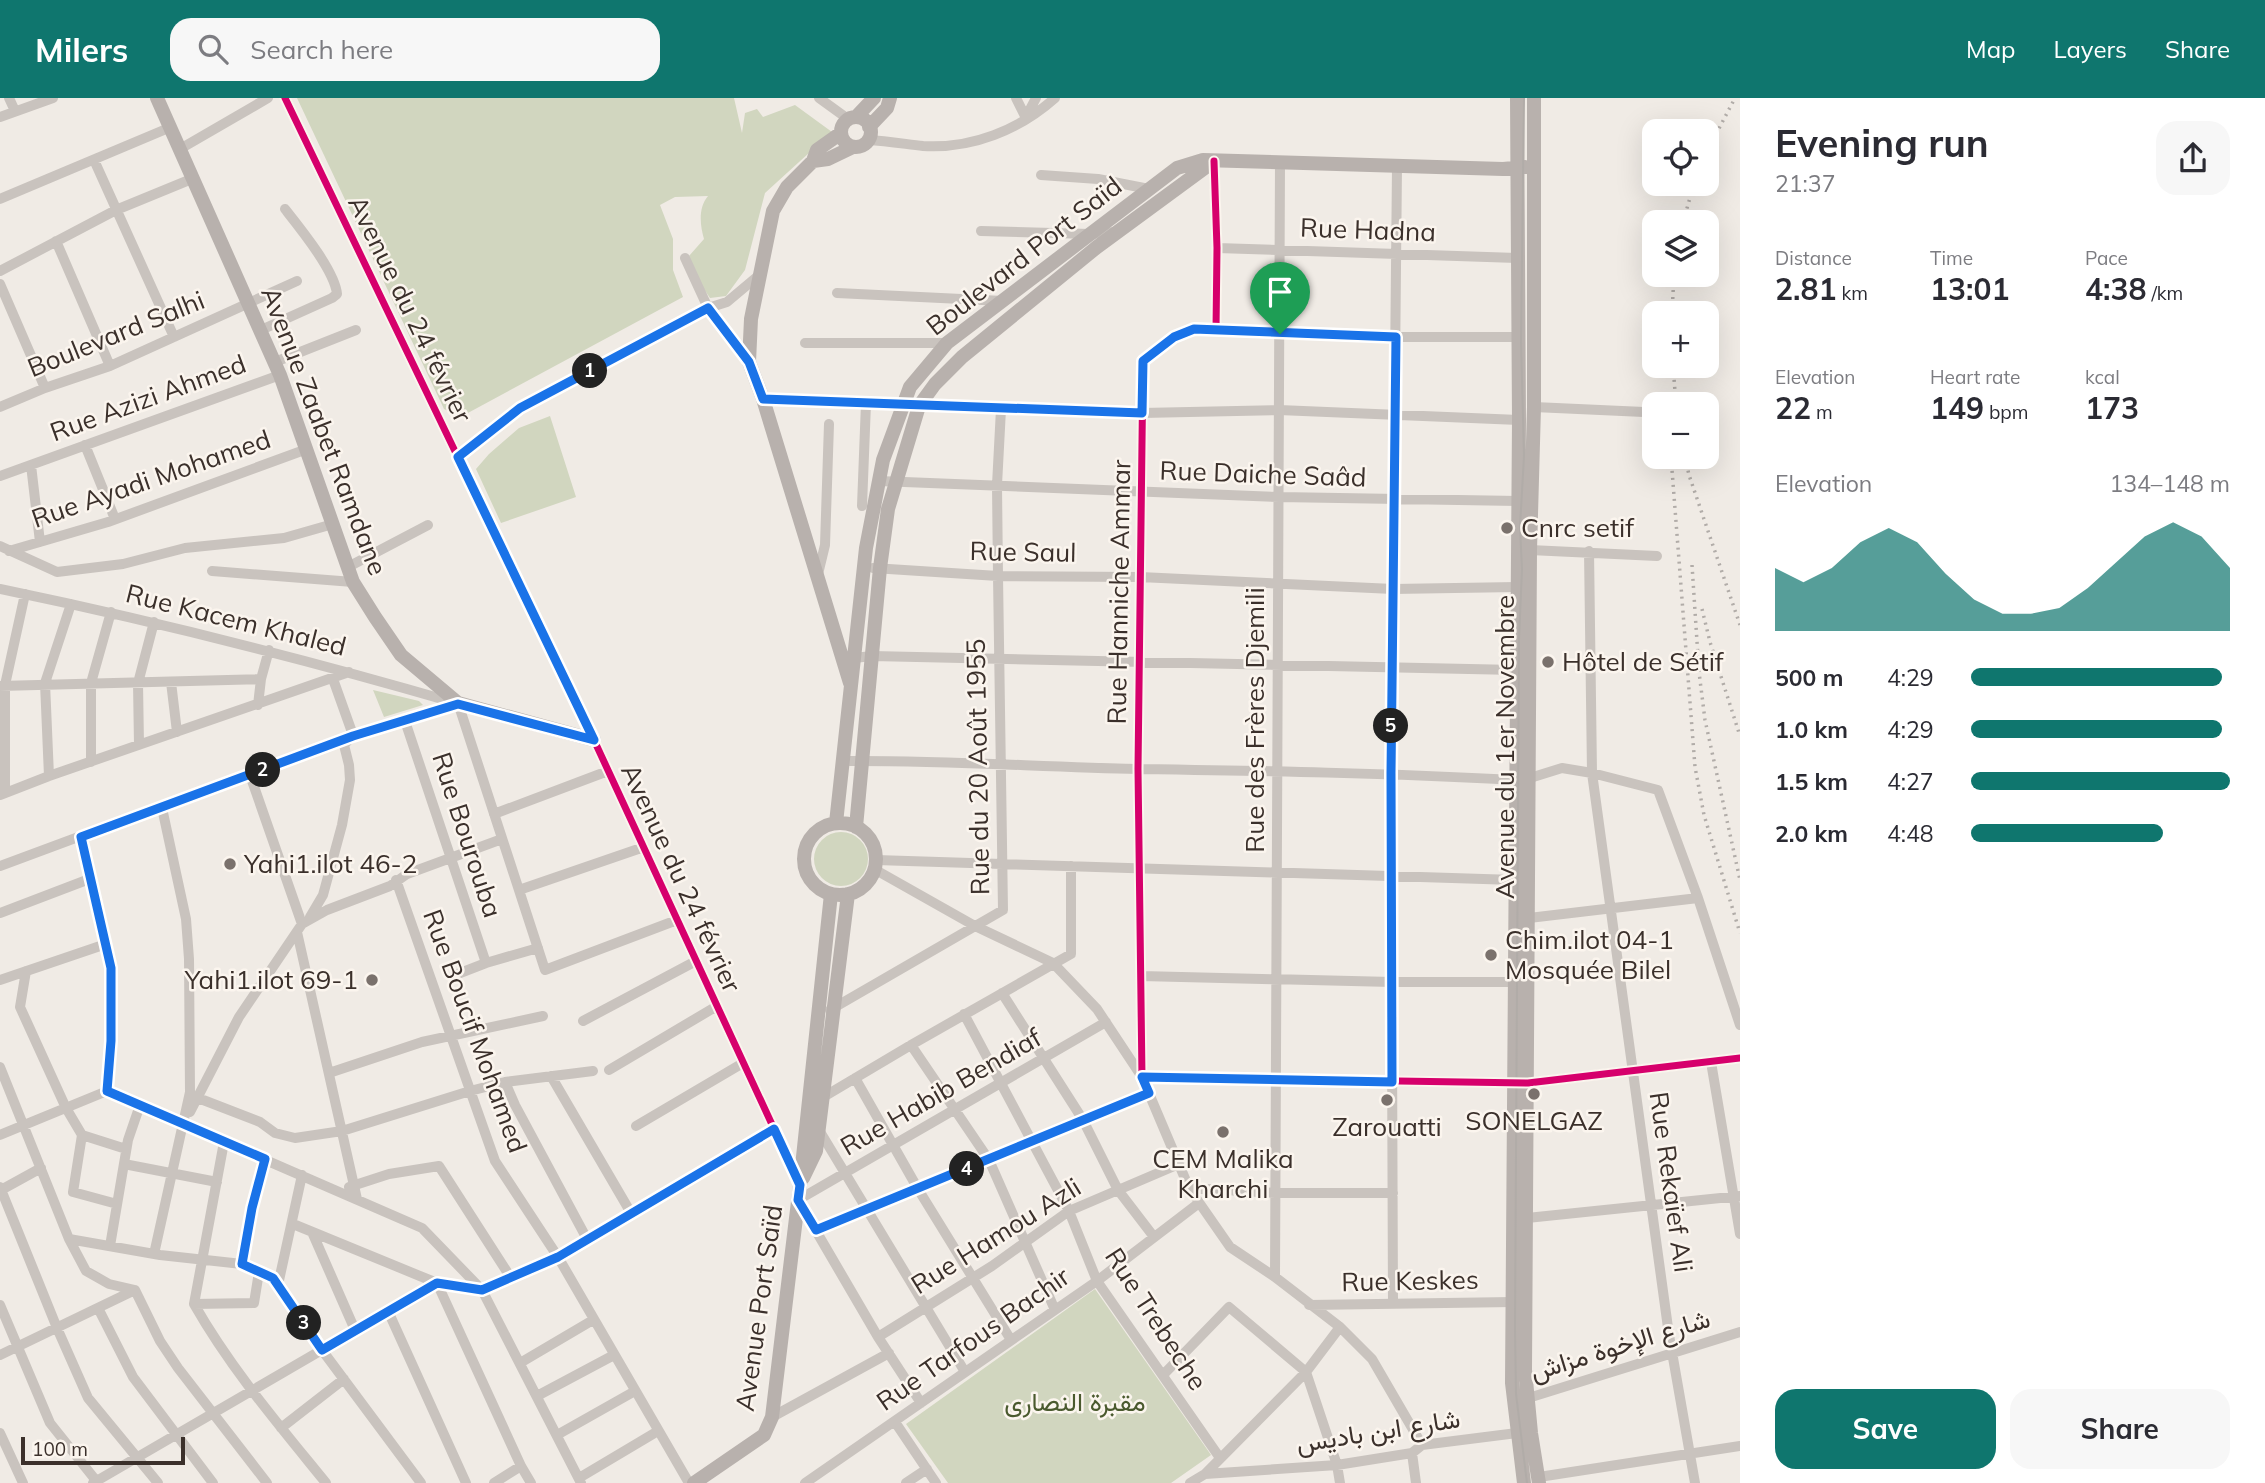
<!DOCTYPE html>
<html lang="en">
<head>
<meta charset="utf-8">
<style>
  :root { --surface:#fff; --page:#f7f7f7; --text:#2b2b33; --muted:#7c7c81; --accent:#0f766e }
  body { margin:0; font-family:Mulish,Vazirmatn,sans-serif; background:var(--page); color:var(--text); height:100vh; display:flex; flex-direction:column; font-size:26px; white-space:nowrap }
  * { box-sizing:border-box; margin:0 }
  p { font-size:23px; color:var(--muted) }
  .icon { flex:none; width:38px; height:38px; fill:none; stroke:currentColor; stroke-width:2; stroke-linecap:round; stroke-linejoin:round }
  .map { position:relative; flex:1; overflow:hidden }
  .sheet { display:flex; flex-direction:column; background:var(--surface); width:525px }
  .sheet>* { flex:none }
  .tools { position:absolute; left:1642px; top:21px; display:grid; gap:14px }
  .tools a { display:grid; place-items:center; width:77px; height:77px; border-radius:14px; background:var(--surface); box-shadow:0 7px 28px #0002; font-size:35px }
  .scale { position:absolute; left:21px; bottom:18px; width:164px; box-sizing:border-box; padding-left:7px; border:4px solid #3b302b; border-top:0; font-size:19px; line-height:24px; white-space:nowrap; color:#3b302b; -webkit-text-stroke:5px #fbf5ee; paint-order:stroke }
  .pin { position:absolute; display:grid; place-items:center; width:60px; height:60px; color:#fff; margin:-72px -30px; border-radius:50% 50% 50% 0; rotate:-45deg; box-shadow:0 0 7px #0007 }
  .pin .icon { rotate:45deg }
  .km { position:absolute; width:35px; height:35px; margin:-18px; border-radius:50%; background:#222; color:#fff; font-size:19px; line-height:35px; text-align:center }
  .round { display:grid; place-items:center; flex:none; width:74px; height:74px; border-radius:21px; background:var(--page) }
  .summary { display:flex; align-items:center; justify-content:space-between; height:119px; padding:0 35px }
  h1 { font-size:38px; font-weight:700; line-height:52px }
  .metrics { display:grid; grid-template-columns:repeat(3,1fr); gap:10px; height:119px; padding:7px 35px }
  .metrics div { display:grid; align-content:center }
  .metrics b { font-size:30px; font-weight:700 }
  .metrics small { font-size:19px; font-weight:400 }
  .metrics p { font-size:19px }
  .chart { height:196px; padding:14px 35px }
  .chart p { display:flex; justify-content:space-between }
  .chart svg { width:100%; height:126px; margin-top:7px; fill:var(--accent); opacity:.7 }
  .primary-button { display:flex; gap:14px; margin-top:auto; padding:14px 35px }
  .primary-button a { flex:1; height:80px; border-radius:21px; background:var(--accent); color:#fff; font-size:28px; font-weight:700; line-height:80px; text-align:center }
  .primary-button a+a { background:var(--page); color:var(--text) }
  ul { padding:0 35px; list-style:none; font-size:23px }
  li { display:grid; grid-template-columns:112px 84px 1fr; align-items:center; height:52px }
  li i { height:18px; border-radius:9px; background:var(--accent) }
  header { display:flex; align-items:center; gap:42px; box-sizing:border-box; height:98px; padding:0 35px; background:var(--accent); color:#fff }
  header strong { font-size:33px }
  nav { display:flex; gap:38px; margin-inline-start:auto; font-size:24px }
  .search { width:490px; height:63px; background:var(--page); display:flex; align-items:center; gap:18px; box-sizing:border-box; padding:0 24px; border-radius:21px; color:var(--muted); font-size:26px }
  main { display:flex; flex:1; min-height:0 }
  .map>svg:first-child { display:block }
  .green { fill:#d1d6bf }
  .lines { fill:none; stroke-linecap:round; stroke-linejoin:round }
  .minor { stroke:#c9c3be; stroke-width:10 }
  .major { stroke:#b8b1ad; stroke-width:14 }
  .tram { stroke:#b1aca8; stroke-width:2 }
  .rail { stroke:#b1aca8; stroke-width:3.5; stroke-dasharray:2 5; stroke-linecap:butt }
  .cycleway-casing { stroke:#fbf5ee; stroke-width:11 }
  .cycleway { stroke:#d6006c; stroke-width:7 }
  .route-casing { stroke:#fff; stroke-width:14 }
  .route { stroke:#1a73e8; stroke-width:9 }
  .poi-dot { fill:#7a716c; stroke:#fbf5ee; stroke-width:2.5 }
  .labels { text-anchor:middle; stroke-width:5; stroke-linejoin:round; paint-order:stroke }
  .street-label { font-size:26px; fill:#3b302b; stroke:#fbf5ee }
  .poi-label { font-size:26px; fill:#3b302b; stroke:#fbf5ee; text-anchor:start }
  .park-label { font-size:26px; fill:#4a5a2e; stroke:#fbf5ee }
</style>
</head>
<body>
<header>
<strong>Milers</strong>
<div class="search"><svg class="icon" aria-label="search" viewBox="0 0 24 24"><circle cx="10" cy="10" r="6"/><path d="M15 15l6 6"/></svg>Search here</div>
<nav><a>Map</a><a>Layers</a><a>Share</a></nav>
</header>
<main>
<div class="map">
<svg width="1740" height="1385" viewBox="0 0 1740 1385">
  <rect width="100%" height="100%" fill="#f0ebe5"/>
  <path class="green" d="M297 0H734L742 35 745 15 757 11 763 19 795 7 832 34 765 95 745 172 726 198 710 200 698 182 689 158 704 141C700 127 698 110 708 98L675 99 660 107 673 141V172L683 199 466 316 456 317 444 311Z
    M550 318 576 399 501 425 476 371 489 356 519 330Z
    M373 592 419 603 423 607 384 619Z
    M814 761a27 27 0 1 1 54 0a27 27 0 1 1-54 0Z
    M1095 1191 1211 1357 1171 1385H948L906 1326Z"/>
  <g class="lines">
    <path class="minor" d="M9 0 15 13
      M285 0 594 642 800 1087
      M819 0 848 21
      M1016 0 1026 20
      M0 19 53 0
      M1026 19 1036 0
      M868 42C887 43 905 46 923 48 972 51 1019 32 1055 0
      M180 51 268 0
      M94 62 174 239
      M1214 63 1217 150 1216 232C1179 230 1170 241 1143 263L1138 671 1142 979 1528 985 1740 960
      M1041 77 1098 81 1149 91
      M0 101 171 29
      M981 133 1090 136 1116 134
      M56 143 110 268
      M1217 150 1517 160
      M685 160 708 210 749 264
      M0 173 116 112 194 80
      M0 186 45 290
      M837 195 1003 203
      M261 232 332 200 337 196C335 173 300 130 285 111
      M1216 232 1396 239H1519
      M805 245H947
      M275 264 356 232
      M763 301 1001 311 1142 315 1279 312 1519 322
      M0 309 45 290 110 268 297 183
      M1534 309 1644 314
      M85 347 115 421
      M458 359 520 310 708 210 727 204 758 178
      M31 367 40 444
      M0 378 280 277
      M879 383 1279 399 1518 403
      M862 408 866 305
      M0 448 57 474 123 466 185 450 284 440 333 426
      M1530 452 1657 458
      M9 453 108 424 307 351
      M1589 453 1592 675 1669 1237 1695 1385
      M348 469 428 427
      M873 470 998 478 1140 479 1393 491 1517 489
      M212 473 353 484
      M818 476 825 447 829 326
      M0 491C154 523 305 561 456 605
      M854 560 872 558 1516 572
      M171 584 177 634
      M0 588 261 581
      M458 605 545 872 677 822
      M258 607 261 581 269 552
      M405 623 486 865
      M139 647 138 585 154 524
      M843 663C942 662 1040 669 1139 671 1265 673 1389 675 1515 682
      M91 664V585L111 514
      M250 677 302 826
      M49 678 45 585 71 506
      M1530 680 1562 670 1592 675 1658 692 1698 800 1740 927
      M5 695V587L25 496
      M0 697 49 678 349 574
      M494 716 608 673
      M81 739 111 870V943L107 993
      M876 762 1515 782
      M0 768 353 637 458 605
      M874 771 975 828 1053 865 1097 911 1142 979 1189 1090 1230 1149 1275 1179 1340 1229 1372 1261 1422 1347
      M396 782 495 1063 558 1159 689 1385
      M519 792 644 749
      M0 815 92 780
      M310 819 323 797 342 727 350 682 349 667 344 647 353 637 333 581
      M1529 820 1698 800
      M297 834 357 1101
      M26 873 20 909 66 1010 82 1037
      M455 877 486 865 538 850
      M1141 878 1392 884H1515
      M0 882 106 846
      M1002 895 1083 1022 1118 1092 1154 1139
      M830 912 1003 812 998 478 997 387 1001 311
      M964 916 1069 1113 1097 1183 1220 1360
      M583 923 696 863
      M911 947 989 1062 1055 1212
      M1711 964 1740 1136
      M0 969 69 1141 86 1173 109 1186 135 1192 160 1243 178 1270 267 1385
      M609 972 717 908
      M329 975 422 944 543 918
      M551 978 631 1115
      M855 980 918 1091 1011 1242
      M505 984 515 1007 587 1141
      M107 993 422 1130 482 1192 581 1385
      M198 1000 260 1024 275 1035 295 1040 342 1033 470 993 505 984 593 973
      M820 1001 911 947 1071 856V768
      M190 1014 239 919 302 826 327 812 390 788 407 776 502 741
      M636 1028 743 965
      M819 1032 965 1274
      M0 1037 107 993
      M224 1044 194 1206C231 1271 279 1327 326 1385
      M124 1066 217 1084
      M0 1089 57 1230 88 1300 158 1385
      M349 1089 389 1076 439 1068 511 1180
      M1189 1090 1275 1095H1393
      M1 1092 41 1070
      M117 1106 73 1094 82 1037 126 1051
      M1527 1120 1740 1098
      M293 1126 437 1185 482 1192
      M816 1132 1149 995
      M312 1134 355 1232
      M69 1141 160 1157 242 1166 273 1180 322 1252 421 1385
      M110 1148 128 1042 140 1007
      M154 1156 190 994 189 861 186 821 162 710
      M242 1166 252 1110 265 1061
      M1275 1179 1280 65
      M278 1187 302 1077
      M482 1192 558 1159 774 1031
      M194 1206 254 1205 259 1174
      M1393 1206 1391 675 1397 68
      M0 1207 50 1325 98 1385
      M1309 1207 1513 1204
      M98 1210 133 1279 213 1385
      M388 1213 466 1385
      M878 1239 992 1168 1069 1113 1179 1066
      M0 1257 135 1192
      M520 1265 593 1222
      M1163 1277 1229 1209 1306 1274 1337 1367 1340 1385
      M537 1298 614 1257
      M1522 1302 1740 1234
      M921 1305 878 1239 798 1102 1106 924
      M772 1319 889 1255
      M895 1324 936 1385
      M281 1330 344 1281
      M0 1335 23 1385
      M557 1337 635 1293
      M1412 1355 1416 1385
      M1205 1376 1337 1367 1412 1355 1422 1347 1517 1335
      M1539 1379 1740 1348
      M579 1380 658 1333
      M93 1385 437 1185 521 1368
      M494 1385 521 1368 531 1385
      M805 1385 1097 1183 1199 1105
      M906 1385 927 1371
      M1190 1385 1205 1376 1306 1274 1340 1229"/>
    <path class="major" d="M157 0 280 277 353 484 375 519 401 557 458 605 594 642
      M1517 0 1519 322 1512 1285 1524 1385
      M1534 0V309L1530 452 1525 1272 1531 1335 1539 1385
      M856 19 874 0
      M841 34a15 15 0 1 1 30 0a15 15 0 1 1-30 0Z
      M869 29 887 10 890 0
      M841 35 817 52 813 63 787 89 773 113 751 221 749 264 763 301 850 585
      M813 63 828 61 853 49
      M836 725 866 450 883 362 910 289 947 245 1177 70 1203 62 1503 71 1525 69
      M804 761a36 36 0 1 1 72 0a36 36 0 1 1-72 0Z
      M856 729 880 470 888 411 919 308 935 286 962 259 1097 149 1214 63
      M803 1080 816 1053 848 796
      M694 1385 764 1337 772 1319 800 1087 831 796"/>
    <path class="tram" d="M1524 0 1521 244 1524 358 1520 429 1522 471 1519 542 1515 1231 1516 1296 1527 1385"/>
    <path class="rail" d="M1706 55 1735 0
      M1683 124 1694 86
      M1672 215 1674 177
      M1673 268 1676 306
      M1671 359 1695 669 1704 717 1740 835
      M1685 359 1689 377 1740 527
      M1692 467 1699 574 1705 622 1740 782
      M1702 511 1710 544 1740 638"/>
    <g class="cycleway-casing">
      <path id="cycleway" d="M285 0 594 642 800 1087
        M1214 63 1217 150 1216 232C1179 230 1170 241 1143 263L1138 671 1142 979 1528 985 1740 960"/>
    </g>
    <use href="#cycleway" class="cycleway"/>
  </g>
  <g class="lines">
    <g class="route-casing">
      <path id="route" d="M708 210 749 264 763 301 1142 315 1143 263 1174 239 1194 231 1396 239 1391 675 1392 984 1142 979 1149 995 816 1132 798 1102 800 1087 774 1031 558 1159 482 1192 437 1185 322 1252 273 1180 242 1166 252 1110 265 1061 107 993 111 943V870L81 739 353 638 458 606 594 642 458 359 520 310Z"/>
    </g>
    <use href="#route" class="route"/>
  </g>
  <g class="poi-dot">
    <circle cx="1507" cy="430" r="7"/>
    <circle cx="1548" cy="564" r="7"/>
    <circle cx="230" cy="766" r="7"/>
    <circle cx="1491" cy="857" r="7"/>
    <circle cx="372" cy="882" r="7"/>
    <circle cx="1534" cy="996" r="7"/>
    <circle cx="1387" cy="1002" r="7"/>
    <circle cx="1223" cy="1034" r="7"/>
  </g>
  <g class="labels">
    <g class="street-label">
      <text transform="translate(1368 132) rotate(2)" y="9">Rue Hadna</text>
      <text transform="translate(1024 158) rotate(-38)" y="9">Boulevard Port Saïd</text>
      <text transform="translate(410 211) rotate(64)" y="9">Avenue du 24 février</text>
      <text transform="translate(116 236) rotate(-22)" y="9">Boulevard Salhi</text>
      <text transform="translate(148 300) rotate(-20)" y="9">Rue Azizi Ahmed</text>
      <text transform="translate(324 333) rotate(69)" y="9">Avenue Zaabet Ramdane</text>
      <text transform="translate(1263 376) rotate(2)" y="9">Rue Daiche Saâd</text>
      <text transform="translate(151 381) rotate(-19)" y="9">Rue Ayadi Mohamed</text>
      <text transform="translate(1023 454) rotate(1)" y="9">Rue Saul</text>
      <text transform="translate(1119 494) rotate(-89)" y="9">Rue Hanniche Ammar</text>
      <text transform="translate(236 522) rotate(14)" y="9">Rue Kacem Khaled</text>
      <text transform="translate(1255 622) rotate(-90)" y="9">Rue des Frères Djemili</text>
      <text transform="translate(1505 649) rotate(-90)" y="9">Avenue du 1er Novembre</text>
      <text transform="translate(978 669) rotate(-91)" y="9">Rue du 20 Août 1955</text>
      <text transform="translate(467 737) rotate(72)" y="9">Rue Bourouba</text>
      <text transform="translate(681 780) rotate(65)" y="9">Avenue du 24 février</text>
      <text transform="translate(475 933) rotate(70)" y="9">Rue Boucif Mohamed</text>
      <text transform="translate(941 994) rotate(-30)" y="9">Rue Habib Bendiaf</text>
      <text transform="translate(1671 1084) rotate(82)" y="9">Rue Rekaïef Ali</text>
      <text transform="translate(996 1138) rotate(-32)" y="9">Rue Hamou Azli</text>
      <text transform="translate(1410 1183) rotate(-1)" y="9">Rue Keskes</text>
      <text transform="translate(759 1210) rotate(-82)" y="9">Avenue Port Saïd</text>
      <text transform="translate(1156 1221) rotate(57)" y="9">Rue Trebeche</text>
      <text transform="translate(973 1241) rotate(-35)" y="9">Rue Tarfous Bachir</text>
      <text transform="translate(1620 1247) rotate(-17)" y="9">شارع الإخوة مزاش</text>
      <text transform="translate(1378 1333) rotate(-9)" y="9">شارع ابن باديس</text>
    </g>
    <g class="poi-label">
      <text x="1521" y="439">Cnrc setif</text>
      <text x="1562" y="573">Hôtel de Sétif</text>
      <text x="244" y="775">Yahi1.ilot 46-2</text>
      <text x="1505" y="851">Chim.ilot 04-1<tspan x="1505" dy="30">Mosquée Bilel</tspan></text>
      <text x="358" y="891" text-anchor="end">Yahi1.ilot 69-1</text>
      <text x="1534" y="1032" text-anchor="middle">SONELGAZ</text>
      <text x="1387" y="1038" text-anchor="middle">Zarouatti</text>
      <text x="1223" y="1070" text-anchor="middle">CEM Malika<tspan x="1223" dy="30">Kharchi</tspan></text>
    </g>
    <g class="park-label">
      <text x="1075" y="1313">مقبرة النصارى</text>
    </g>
  </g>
</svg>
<div class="tools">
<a><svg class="icon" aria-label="locate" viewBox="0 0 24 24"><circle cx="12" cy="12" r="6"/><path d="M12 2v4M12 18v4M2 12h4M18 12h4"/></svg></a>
<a><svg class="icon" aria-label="layers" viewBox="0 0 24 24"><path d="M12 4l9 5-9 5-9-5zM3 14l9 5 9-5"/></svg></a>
<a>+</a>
<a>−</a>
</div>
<div class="scale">100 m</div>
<div class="pin" style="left:1280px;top:236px;background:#1e9e55"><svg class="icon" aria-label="arrive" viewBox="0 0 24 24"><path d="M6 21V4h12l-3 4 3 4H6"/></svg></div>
<b class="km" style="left:590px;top:273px">1</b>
<b class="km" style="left:263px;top:672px">2</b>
<b class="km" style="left:304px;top:1225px">3</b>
<b class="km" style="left:967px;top:1071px">4</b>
<b class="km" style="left:1391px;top:628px">5</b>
</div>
<section class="sheet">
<div class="summary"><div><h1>Evening run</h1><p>21:37</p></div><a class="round"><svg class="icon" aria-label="share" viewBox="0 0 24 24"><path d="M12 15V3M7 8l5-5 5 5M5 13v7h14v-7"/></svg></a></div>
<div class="metrics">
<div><p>Distance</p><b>2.81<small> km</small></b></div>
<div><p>Time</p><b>13:01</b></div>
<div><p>Pace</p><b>4:38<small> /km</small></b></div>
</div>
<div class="metrics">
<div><p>Elevation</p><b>22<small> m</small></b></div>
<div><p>Heart rate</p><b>149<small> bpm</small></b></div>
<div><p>kcal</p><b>173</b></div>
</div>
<div class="chart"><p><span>Elevation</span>134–148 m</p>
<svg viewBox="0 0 160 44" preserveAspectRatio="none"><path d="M0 44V22L10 27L20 22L30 13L40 8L50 13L60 24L70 33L80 38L90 38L100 36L110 29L120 20L130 11L140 6L150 11L160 22V44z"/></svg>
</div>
<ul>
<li><b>500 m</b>4:29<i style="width:97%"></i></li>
<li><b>1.0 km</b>4:29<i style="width:97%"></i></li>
<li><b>1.5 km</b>4:27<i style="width:100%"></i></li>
<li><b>2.0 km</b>4:48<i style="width:74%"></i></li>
</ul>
<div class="primary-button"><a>Save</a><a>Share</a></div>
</section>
</main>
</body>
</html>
